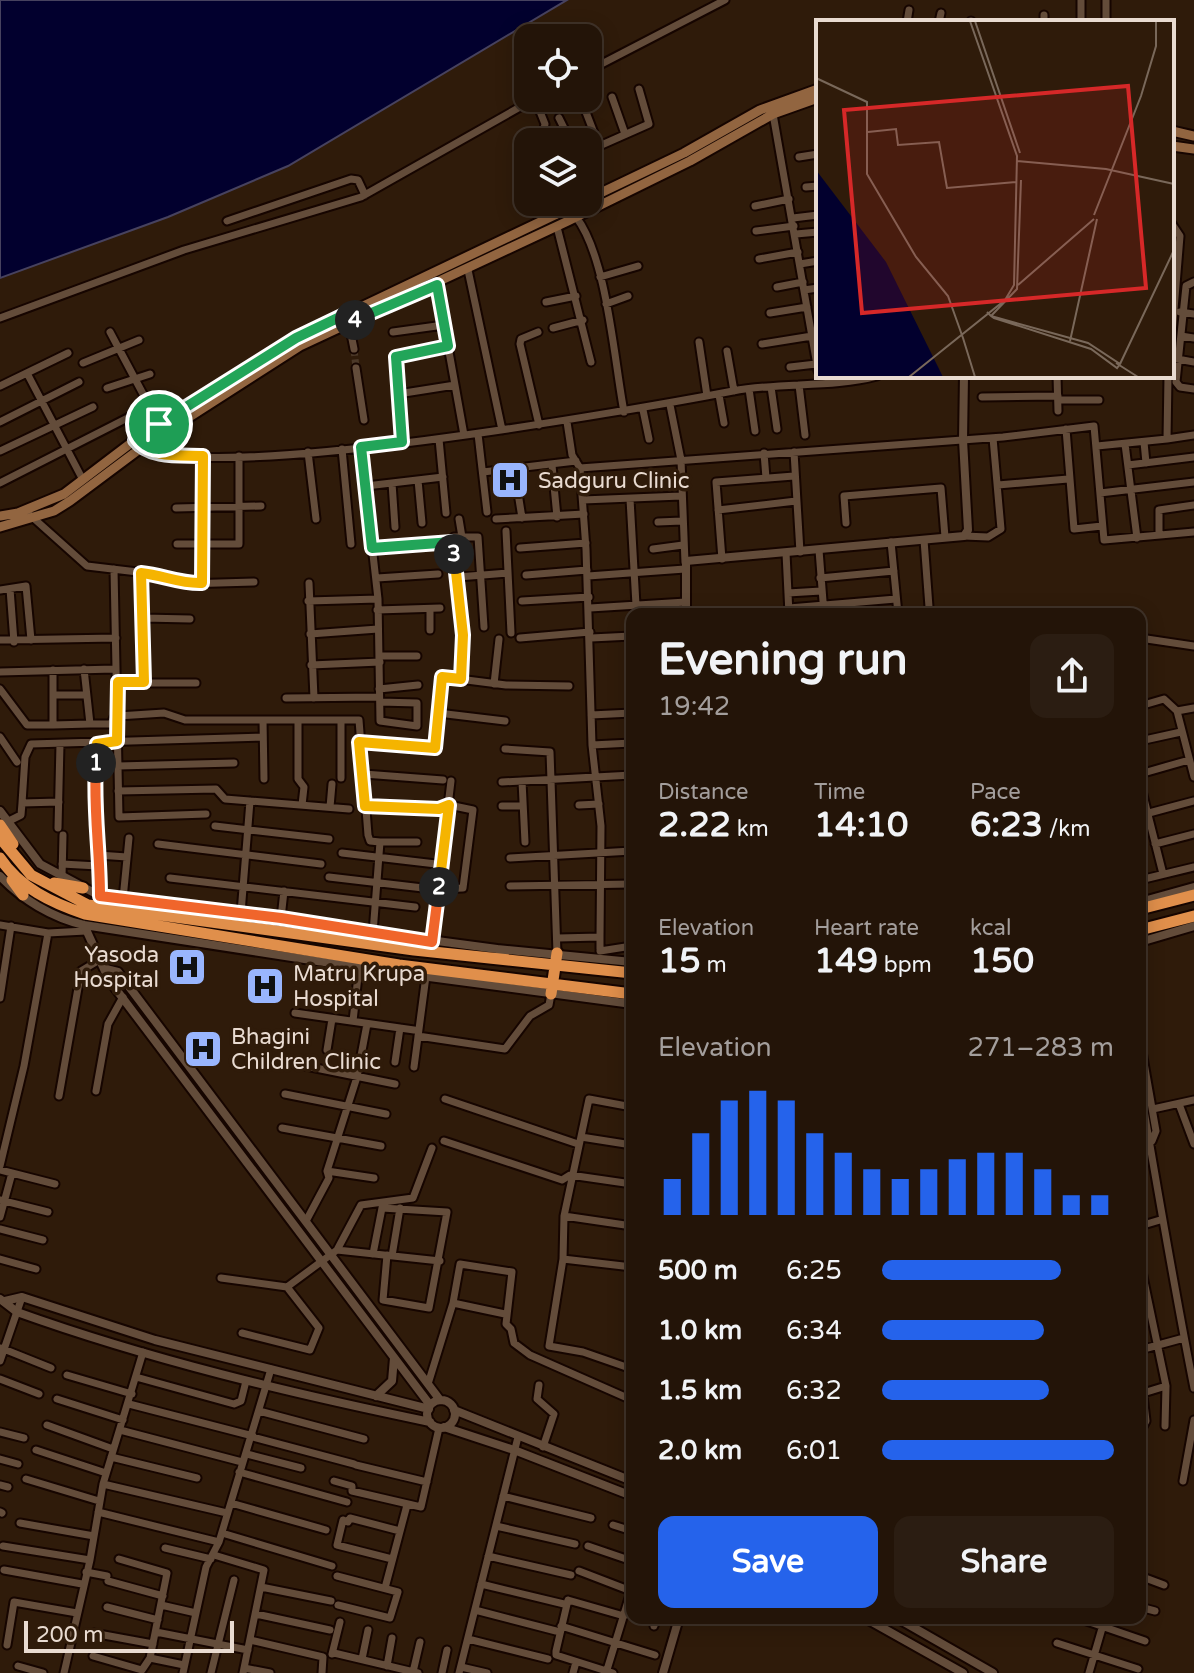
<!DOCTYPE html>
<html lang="en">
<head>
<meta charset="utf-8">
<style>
  :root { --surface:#231408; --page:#2b1d12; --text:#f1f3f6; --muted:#a39e9c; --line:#403329; --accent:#2563eb }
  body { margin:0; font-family:"Varela Round",sans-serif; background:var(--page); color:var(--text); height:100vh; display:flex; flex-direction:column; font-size:30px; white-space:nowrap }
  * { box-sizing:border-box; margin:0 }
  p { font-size:26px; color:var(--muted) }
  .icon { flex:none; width:44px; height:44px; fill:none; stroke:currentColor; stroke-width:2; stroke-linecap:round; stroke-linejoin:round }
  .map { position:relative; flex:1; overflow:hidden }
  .sheet { position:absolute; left:626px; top:608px; width:520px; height:1016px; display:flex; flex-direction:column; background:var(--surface); border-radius:16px; box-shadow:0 4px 20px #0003,0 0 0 2px var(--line) }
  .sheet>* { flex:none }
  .fabs { position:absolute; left:514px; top:24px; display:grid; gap:16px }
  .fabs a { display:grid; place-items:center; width:88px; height:88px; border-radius:16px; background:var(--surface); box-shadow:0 4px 20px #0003,0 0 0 2px var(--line); font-size:40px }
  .scale { position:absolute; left:24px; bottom:20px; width:210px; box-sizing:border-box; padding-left:8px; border:4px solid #e9dbd1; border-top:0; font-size:22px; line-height:28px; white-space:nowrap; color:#e9dbd1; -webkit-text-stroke:6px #2f1b0a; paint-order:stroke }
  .pin { position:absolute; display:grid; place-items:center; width:68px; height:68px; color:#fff; margin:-34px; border:4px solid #fff; border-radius:50%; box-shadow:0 2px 8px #0007 }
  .km { position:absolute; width:40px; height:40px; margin:-20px; border-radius:50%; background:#222; color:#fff; font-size:22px; line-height:40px; text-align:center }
  .round { display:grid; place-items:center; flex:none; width:84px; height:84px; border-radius:16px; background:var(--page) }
  .summary { display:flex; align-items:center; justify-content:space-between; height:136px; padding:0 32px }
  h1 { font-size:44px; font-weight:700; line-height:60px }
  .stats { display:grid; grid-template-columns:repeat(3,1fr); gap:12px; height:136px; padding:8px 32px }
  .stats div { display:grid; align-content:center }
  .stats b { font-size:34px; font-weight:700 }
  .stats small { font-size:22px; font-weight:400 }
  .stats p { font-size:22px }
  .chart { height:224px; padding:16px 32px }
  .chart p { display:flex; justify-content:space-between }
  .chart svg { width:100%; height:144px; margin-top:8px; stroke:var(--accent); stroke-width:6 }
  .cta { display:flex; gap:16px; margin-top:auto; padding:16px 32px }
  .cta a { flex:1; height:92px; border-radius:16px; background:var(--accent); color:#fff; font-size:32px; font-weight:700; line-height:92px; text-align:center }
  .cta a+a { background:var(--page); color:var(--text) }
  ul { padding:0 32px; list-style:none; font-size:26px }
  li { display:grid; grid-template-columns:128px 96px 1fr; align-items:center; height:60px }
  li i { height:20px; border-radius:10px; background:var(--accent) }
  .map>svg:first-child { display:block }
  .water { fill:#02002e; stroke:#47425f; stroke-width:2 }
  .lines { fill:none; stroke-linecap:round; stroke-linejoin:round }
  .minor-tunnel { stroke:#4b3828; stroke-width:7; stroke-dasharray:7 3.5; stroke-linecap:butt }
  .minor-casing { stroke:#160500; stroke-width:11 }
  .tertiary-casing { stroke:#160500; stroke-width:12 }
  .secondary-casing { stroke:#160500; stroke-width:13 }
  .trunk-casing { stroke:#160500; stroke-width:15 }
  .minor { stroke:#634c3a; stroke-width:7 }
  .tertiary { stroke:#634c3a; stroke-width:8 }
  .secondary { stroke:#926540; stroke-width:9 }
  .trunk { stroke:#e08f4b; stroke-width:11 }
  .split-1-casing { stroke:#fff; stroke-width:16 }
  .split-2-casing { stroke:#fff; stroke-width:16 }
  .split-3-casing { stroke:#fff; stroke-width:16 }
  .split-4-casing { stroke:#fff; stroke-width:16 }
  .split-5-casing { stroke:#fff; stroke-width:16 }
  .split-1 { stroke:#f5b400; stroke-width:10 }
  .split-2 { stroke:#f0652b; stroke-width:10 }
  .split-3 { stroke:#f5b400; stroke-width:10 }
  .split-4 { stroke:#22a559; stroke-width:10 }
  .split-5 { stroke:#22a559; stroke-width:10 }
  .labels { text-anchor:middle; stroke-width:7; stroke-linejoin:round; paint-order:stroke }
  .poi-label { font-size:22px; fill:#e9dbd1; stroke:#2f1b0a; text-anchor:start }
  .inset-road { fill:none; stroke:#79685a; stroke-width:2 }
  .view { fill:#d62828; fill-opacity:0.15; stroke:#d62828; stroke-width:4 }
  .inset-edge { fill:none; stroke:#e9dbd1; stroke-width:4 }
</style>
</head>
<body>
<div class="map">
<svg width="1194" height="1673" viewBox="0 0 1194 1673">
  <rect width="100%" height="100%" fill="#2f1b0a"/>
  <path class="water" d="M0 0H567L288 166 168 217 0 278Z"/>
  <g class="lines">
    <path class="minor-tunnel" d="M354 349 356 368"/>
    <g class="minor-casing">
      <path id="minor" d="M1081 0V22
        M907 22 909 10
        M939 22 941 13
        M971 22V21
        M1044 22V15
        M1106 22V0
        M588 71 725 0
        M612 97 625 134
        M535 99 545 124 541 142
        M584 107 599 146
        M773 114 818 371
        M559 118 571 142
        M588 151 649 124 639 89
        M799 157 818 154
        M806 187 818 186
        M553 202 557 215
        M755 206 789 199
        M576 217C607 257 614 360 624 412
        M793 218 818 215
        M227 221 351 179 358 180 365 195
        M1172 224 1180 236 1172 334
        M557 227 591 362
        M756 231 794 226
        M796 234 818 232
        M759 259 798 252
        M800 264 818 261
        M468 270 502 430
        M600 277 638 266
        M1194 282 1186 286 1176 382 1180 387 1194 389
        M437 285 464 435
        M777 287 803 282
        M804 290 818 288
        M546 302 576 296
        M606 304 628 296
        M1180 312 1194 314
        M770 313 807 307
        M0 318 184 250 361 197 536 98
        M348 319 354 349
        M553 328 583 320
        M110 332 159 424
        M393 332 444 325
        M538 332 521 339 520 344 539 425
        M1181 336 1194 338
        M699 342 707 396
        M762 344 812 336
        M727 351 734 391
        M1172 358 1194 362
        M83 363 139 340
        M790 367 816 364
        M356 368 364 420
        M28 375 83 480
        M1057 376 1058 411
        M1168 376 1167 439 1194 435
        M799 385 805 435
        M0 386 68 353
        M771 387 777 429
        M107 388 150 374
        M749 389 755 431
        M398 394 455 385
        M719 395 724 423
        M982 397 1058 396
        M1059 400H1099
        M670 405 681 460 685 562
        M643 410 649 439
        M0 422 79 382
        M567 422 572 455 580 468 586 549 592 745 601 826 600 937
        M1066 429 1074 529 1102 526
        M478 434 487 512
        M439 439 446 513
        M402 442 396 357 448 346
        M1144 442 1146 463
        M1125 444 1137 538
        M139 445C198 488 644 408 733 391 780 382 833 388 877 376
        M1097 446 1167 439
        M361 447 378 599 380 721 417 726V703L380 702
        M342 449 351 544
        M0 451 93 407
        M308 452 316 519
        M794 452 800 552
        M764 453 766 478
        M552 465 557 517
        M1128 465 1194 457
        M514 468 522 518
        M580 468 1003 437 1094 426 1104 540 1194 532
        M483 472 576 461
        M418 480 422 523
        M0 483 149 407
        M392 483 395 527
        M998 485 1068 479
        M366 486 443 477
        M1100 493 1194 482
        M630 499 636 605
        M583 500 681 496
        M176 508 261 506
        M718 510 796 501
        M30 515 87 566 163 575 184 584 254 582
        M459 519 462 537
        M496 519 584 514
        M658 522 682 521
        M846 523 844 496 941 488 945 537
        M506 531 511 633
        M1159 535V510L1194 505
        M964 536 988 537 1001 529 993 438
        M924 540 929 607
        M891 542 898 614
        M177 544H239V456
        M372 548 452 542
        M520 548 586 543
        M653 549 683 545
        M819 550 824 614
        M786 553 789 614
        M722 559 716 482 794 476
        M114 569 119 817 206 814
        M141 573 145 683H196
        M526 575 587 570
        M588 576 685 569
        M458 577 508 573
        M377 578 438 574
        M820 578 894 571
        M202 583 203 456
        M309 583 314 698
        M10 589 14 642
        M0 590 26 586 31 640
        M788 593 821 591
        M308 601 378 599
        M522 601 589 597
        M590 608 686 602
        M789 608 896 599
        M377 610 440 608
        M143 618 190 619
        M430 630V609
        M310 634 378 629
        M520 638 590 632
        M591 638 632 636
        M1140 638 1194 646
        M0 640 116 638
        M379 656H417
        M311 665 380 662
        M53 670V725L90 724 84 669
        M0 672 114 669
        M461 679 463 635 459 624 454 537H478L484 627
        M118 682H144
        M494 684 499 639
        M0 689 27 725H53
        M379 689 418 685
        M53 695H86
        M286 698 379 697
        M1140 706 1164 699 1177 711 1194 777
        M1177 711 1194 708
        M438 713 505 721
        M591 715 632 713
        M118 716 164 713 185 720H359L368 835 370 841 380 842 373 933
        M263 720 264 779
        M298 720V779L304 787 302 805
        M341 720V778
        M90 724H111L114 717
        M0 737 17 762
        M1140 741 1181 732
        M359 742 435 748 443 677 506 685 569 686
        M97 744 94 822 99 832 100 896
        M592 745 632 743
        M505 749 550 752 557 953
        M118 766 234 763
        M364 774 443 780
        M1140 774 1189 760
        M522 781 525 842
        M502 782 632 775
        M1140 783 1163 874
        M118 791 216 789 225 799 349 809
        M59 802 22 803 25 757 31 744 263 737
        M579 805 599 804
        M365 806 439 809 449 805 473 810 463 888 438 889 432 942
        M502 806H523
        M330 807 332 784
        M1149 813 1194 801
        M7 822 21 815 22 803
        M215 826 329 839
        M58 828 60 744
        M380 842H417
        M158 844 321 864
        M1155 844 1194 834
        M342 853 436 864
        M98 855 127 857
        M510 858 632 851
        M62 864 98 866
        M62 877 63 835
        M329 877 423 888
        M170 878 415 907
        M1140 880 1194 867
        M510 886 632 884
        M438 889 451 781
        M123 899 129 838
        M241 913 250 801
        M281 918 284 891
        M0 925 48 933 86 931
        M558 938 600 937V949
        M600 951 632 946
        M0 998 11 926
        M295 1013 414 1030
        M353 1021 359 967
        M418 1036 505 1049 530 1016 549 1005 551 994
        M1140 1040 1156 1131 1152 1141
        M327 1050 332 1019
        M286 1062 395 1084
        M395 1062 400 1028
        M414 1067 426 976
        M1140 1087C1157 1187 1174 1287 1194 1388
        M96 1091 108 1024 123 997
        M285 1094 386 1114
        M59 1096 81 971 101 959
        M445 1099 578 1144
        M1179 1104 1194 1144
        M632 1107 589 1099 564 1216 563 1259 549 1346 583 1352 632 1369
        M1153 1109 1194 1100
        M282 1128 381 1146
        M581 1137 632 1145
        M444 1141 562 1180 570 1175 632 1184
        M0 1166 24 1066 48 933
        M0 1170 12 1173 0 1217
        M327 1171 374 1178
        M12 1173 55 1184
        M0 1200 48 1212
        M564 1216 632 1226
        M306 1221 329 1178 327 1171 357 1077 367 1024
        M1140 1226 1160 1220
        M0 1229 43 1240
        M337 1250 440 1261
        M373 1254 382 1208 447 1212 429 1308 383 1300 387 1255
        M392 1256 400 1208
        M0 1259 36 1269
        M563 1259 632 1267
        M1140 1262 1166 1386
        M221 1278 287 1287 337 1250 361 1205 413 1198 432 1148
        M453 1303 505 1314
        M242 1333 310 1350 319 1328 287 1287
        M1 1348 51 1368
        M1140 1350 1184 1338
        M0 1361 22 1297
        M628 1368 632 1352
        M1140 1370 1146 1421 1140 1432
        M67 1375 132 1394
        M136 1377 234 1404 241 1401 246 1381
        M0 1379 39 1394
        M428 1384 453 1303 460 1264 512 1272 506 1324 511 1329 514 1343 530 1355 632 1400
        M539 1385 537 1399 554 1414 543 1447
        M1140 1394 1166 1386 1165 1426
        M57 1399 123 1420
        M129 1404 253 1436
        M259 1411 364 1439
        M47 1425 113 1449
        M120 1430 242 1462
        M0 1432 24 1438
        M253 1437 354 1464
        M36 1450 106 1473
        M247 1454 301 1468
        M111 1457 197 1478
        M0 1459 18 1464
        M356 1465 427 1482
        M239 1472 347 1502
        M26 1479 99 1501
        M334 1481 352 1486V1491L421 1507 439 1428
        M1183 1481 1194 1420
        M103 1484 227 1513
        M0 1485 8 1487
        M503 1496 591 1518
        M231 1503 326 1530
        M0 1512 2 1513
        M98 1512 219 1542
        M20 1523 94 1536
        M613 1525 632 1531
        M496 1526 575 1544
        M222 1533 332 1566
        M3 1546 90 1560
        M588 1546 632 1561
        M165 1548 211 1559
        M214 1555 264 1570 243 1673
        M488 1556 571 1575
        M392 1559 337 1545 343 1520 348 1522 350 1518 400 1531
        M4 1570 82 1584
        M579 1571 631 1591
        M86 1572 107 1576
        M337 1576 398 1592 390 1618 338 1605
        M1140 1576 1164 1585
        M108 1581 163 1596
        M481 1584 564 1604
        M261 1587 331 1601
        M385 1588 407 1505
        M161 1605 196 1613
        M107 1607 158 1620
        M1140 1607 1155 1611
        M475 1610 556 1631
        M256 1614 330 1630
        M1078 1618 1145 1641
        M561 1626 655 1655
        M654 1626 656 1618
        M156 1632 248 1650
        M93 1633 153 1644
        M468 1639 548 1659
        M250 1640 323 1657 322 1673
        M1057 1643 1138 1669
        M7 1645 14 1602 77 1613
        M334 1653 418 1673
        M332 1654 340 1622
        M93 1656 142 1670 150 1658 167 1573 119 1559
        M150 1658 184 1665
        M362 1659 368 1630
        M18 1666 43 1673
        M387 1666 392 1638
        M461 1667 487 1673
        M244 1668 270 1673
        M413 1672 420 1642
        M64 1673 90 1560 103 1484 143 1352
        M183 1673 206 1567 219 1542 271 1369
        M211 1673 234 1580
        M442 1673 447 1650
        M459 1673 518 1437
        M573 1673 576 1662
        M606 1673 632 1588
        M613 1673 556 1655V1651L568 1600 624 1616
        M1089 1673 1105 1618"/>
    </g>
    <g class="tertiary-casing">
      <path id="tertiary" d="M686 614V561L964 536 968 530 963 440 964 376
        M0 811 40 864 100 896 497 949 508 960
        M0 876C21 899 53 918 84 925L369 969 632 1004
        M1140 902 1194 887
        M84 925 109 980 430 1405
        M1140 942 1194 926
        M497 949 632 962
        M106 969 118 972 440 1400
        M0 1299 17 1312C151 1360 290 1393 430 1422
        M5 1301 22 1297 155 1340 429 1409
        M376 1396 392 1381 394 1358
        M427 1414a14 14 0 1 1 28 0a14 14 0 1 1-28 0Z
        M454 1410 632 1481
        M444 1427 514 1450 632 1496
        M865 1618 963 1673
        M897 1618 993 1673
        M663 1673 679 1618"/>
    </g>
    <g class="secondary-casing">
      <path id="secondary" d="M1172 131 1194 136
        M1172 146 1194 149
        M588 199 684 153 760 110 818 89
        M0 516 18 513 64 494 135 440 296 338 582 202
        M0 527 54 511 70 501 141 448 300 346 568 221 690 161 773 114 818 98"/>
    </g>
    <g class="trunk-casing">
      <path id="trunk" d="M0 825 13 844
        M0 838 31 875 88 905 414 950 632 973
        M0 858C20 888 52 903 85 914L399 965 632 994
        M12 880 23 895
        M54 883 83 888
        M1140 909 1194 895
        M1140 930 1194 916
        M551 994 557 953"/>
    </g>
    <use href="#minor" class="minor"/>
    <use href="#tertiary" class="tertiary"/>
    <use href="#secondary" class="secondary"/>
    <use href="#trunk" class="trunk"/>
  </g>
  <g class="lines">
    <g class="split-1-casing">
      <path id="split-1" d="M96 763 97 744 117 741 118 682H144L141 573C163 575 180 584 202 583L203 456C181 455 150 459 135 440L159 424"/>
    </g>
    <g class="split-2-casing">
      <path id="split-2" d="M96 763C93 809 100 850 100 896L281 918 432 942 439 887"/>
    </g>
    <g class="split-3-casing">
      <path id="split-3" d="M439 887 449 805 439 809 365 806 359 742 435 748 442 677 461 679 463 635 454 554"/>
    </g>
    <g class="split-4-casing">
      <path id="split-4" d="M355 320 437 285 448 346 396 357 402 442 361 447 372 548 452 542 454 554"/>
    </g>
    <g class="split-5-casing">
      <path id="split-5" d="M159 424 296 338 346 314 349 322 355 320"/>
    </g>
    <use href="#split-1" class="split-1"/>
    <use href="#split-2" class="split-2"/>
    <use href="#split-3" class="split-3"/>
    <use href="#split-4" class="split-4"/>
    <use href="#split-5" class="split-5"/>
  </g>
  <defs>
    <g id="hospital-square" transform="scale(2)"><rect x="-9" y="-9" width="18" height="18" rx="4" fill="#99b5fd" stroke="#2f1b0a"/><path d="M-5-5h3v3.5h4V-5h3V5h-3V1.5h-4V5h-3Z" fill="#111"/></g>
  </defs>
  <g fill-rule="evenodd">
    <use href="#hospital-square" x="510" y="480"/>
    <use href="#hospital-square" x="187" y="967"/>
    <use href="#hospital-square" x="265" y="986"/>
    <use href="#hospital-square" x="203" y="1049"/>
  </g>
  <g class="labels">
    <g class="poi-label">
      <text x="538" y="488">Sadguru Clinic</text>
      <text x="159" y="962" text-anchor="end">Yasoda<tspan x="159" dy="25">Hospital</tspan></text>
      <text x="293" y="981">Matru Krupa<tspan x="293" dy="25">Hospital</tspan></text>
      <text x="231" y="1044">Bhagini<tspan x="231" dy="25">Children Clinic</tspan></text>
    </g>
  </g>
  <g transform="translate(816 20)">
    <rect width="358" height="358" fill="#2f1b0a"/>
    <path d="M0 150 70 242 127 357H0Z" fill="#02002e"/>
    <path class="inset-road" d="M159 1 204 133M0 58 51 82V154L100 237 132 276 147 318M52 112 80 109 82 125 123 122 131 168 200 162M201 141 290 149 358 164M278 195 325 76 340 26V1M202 265 278 199M171 292 175 296 178 298 275 329 301 348 304 344 272 323 175 296M175 296 201 269 205 160M147 318 159 357M254 321 281 199M300 343 322 357M304 344 358 230M93 357 189 280 198 265 201 136 154 1"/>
    <path class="view" d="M312 66 330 268 46 293 28 90Z"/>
    <rect width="358" height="358" class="inset-edge"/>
  </g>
</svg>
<div class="fabs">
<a><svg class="icon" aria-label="locate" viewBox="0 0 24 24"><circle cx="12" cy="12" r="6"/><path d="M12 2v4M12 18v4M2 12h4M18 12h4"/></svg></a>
<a><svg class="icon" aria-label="layers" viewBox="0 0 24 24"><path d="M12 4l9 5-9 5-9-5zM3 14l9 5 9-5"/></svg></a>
</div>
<div class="scale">200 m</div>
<div class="pin" style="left:159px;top:424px;background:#1e9e55"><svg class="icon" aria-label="arrive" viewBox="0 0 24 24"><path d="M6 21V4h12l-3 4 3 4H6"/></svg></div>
<b class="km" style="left:96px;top:763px">1</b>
<b class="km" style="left:439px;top:887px">2</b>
<b class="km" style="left:454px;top:554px">3</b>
<b class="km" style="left:355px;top:320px">4</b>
<section class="sheet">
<div class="summary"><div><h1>Evening run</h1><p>19:42</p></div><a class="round"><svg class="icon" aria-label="share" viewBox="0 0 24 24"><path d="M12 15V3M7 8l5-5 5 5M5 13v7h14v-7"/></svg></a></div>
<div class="stats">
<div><p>Distance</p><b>2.22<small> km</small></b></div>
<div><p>Time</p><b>14:10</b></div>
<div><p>Pace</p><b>6:23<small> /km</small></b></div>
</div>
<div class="stats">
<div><p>Elevation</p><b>15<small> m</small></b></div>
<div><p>Heart rate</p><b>149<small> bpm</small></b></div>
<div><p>kcal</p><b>150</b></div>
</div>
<div class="chart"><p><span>Elevation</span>271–283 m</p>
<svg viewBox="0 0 160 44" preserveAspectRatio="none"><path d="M5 44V33M15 44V19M25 44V9M35 44V6M45 44V9M55 44V19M65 44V25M75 44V30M85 44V33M95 44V30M105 44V27M115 44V25M125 44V25M135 44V30M145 44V38M155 44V38"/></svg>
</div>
<ul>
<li><b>500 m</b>6:25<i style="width:77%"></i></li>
<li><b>1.0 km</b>6:34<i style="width:70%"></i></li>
<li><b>1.5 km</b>6:32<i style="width:72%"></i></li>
<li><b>2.0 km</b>6:01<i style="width:100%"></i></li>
</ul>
<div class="cta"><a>Save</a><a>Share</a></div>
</section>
</div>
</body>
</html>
